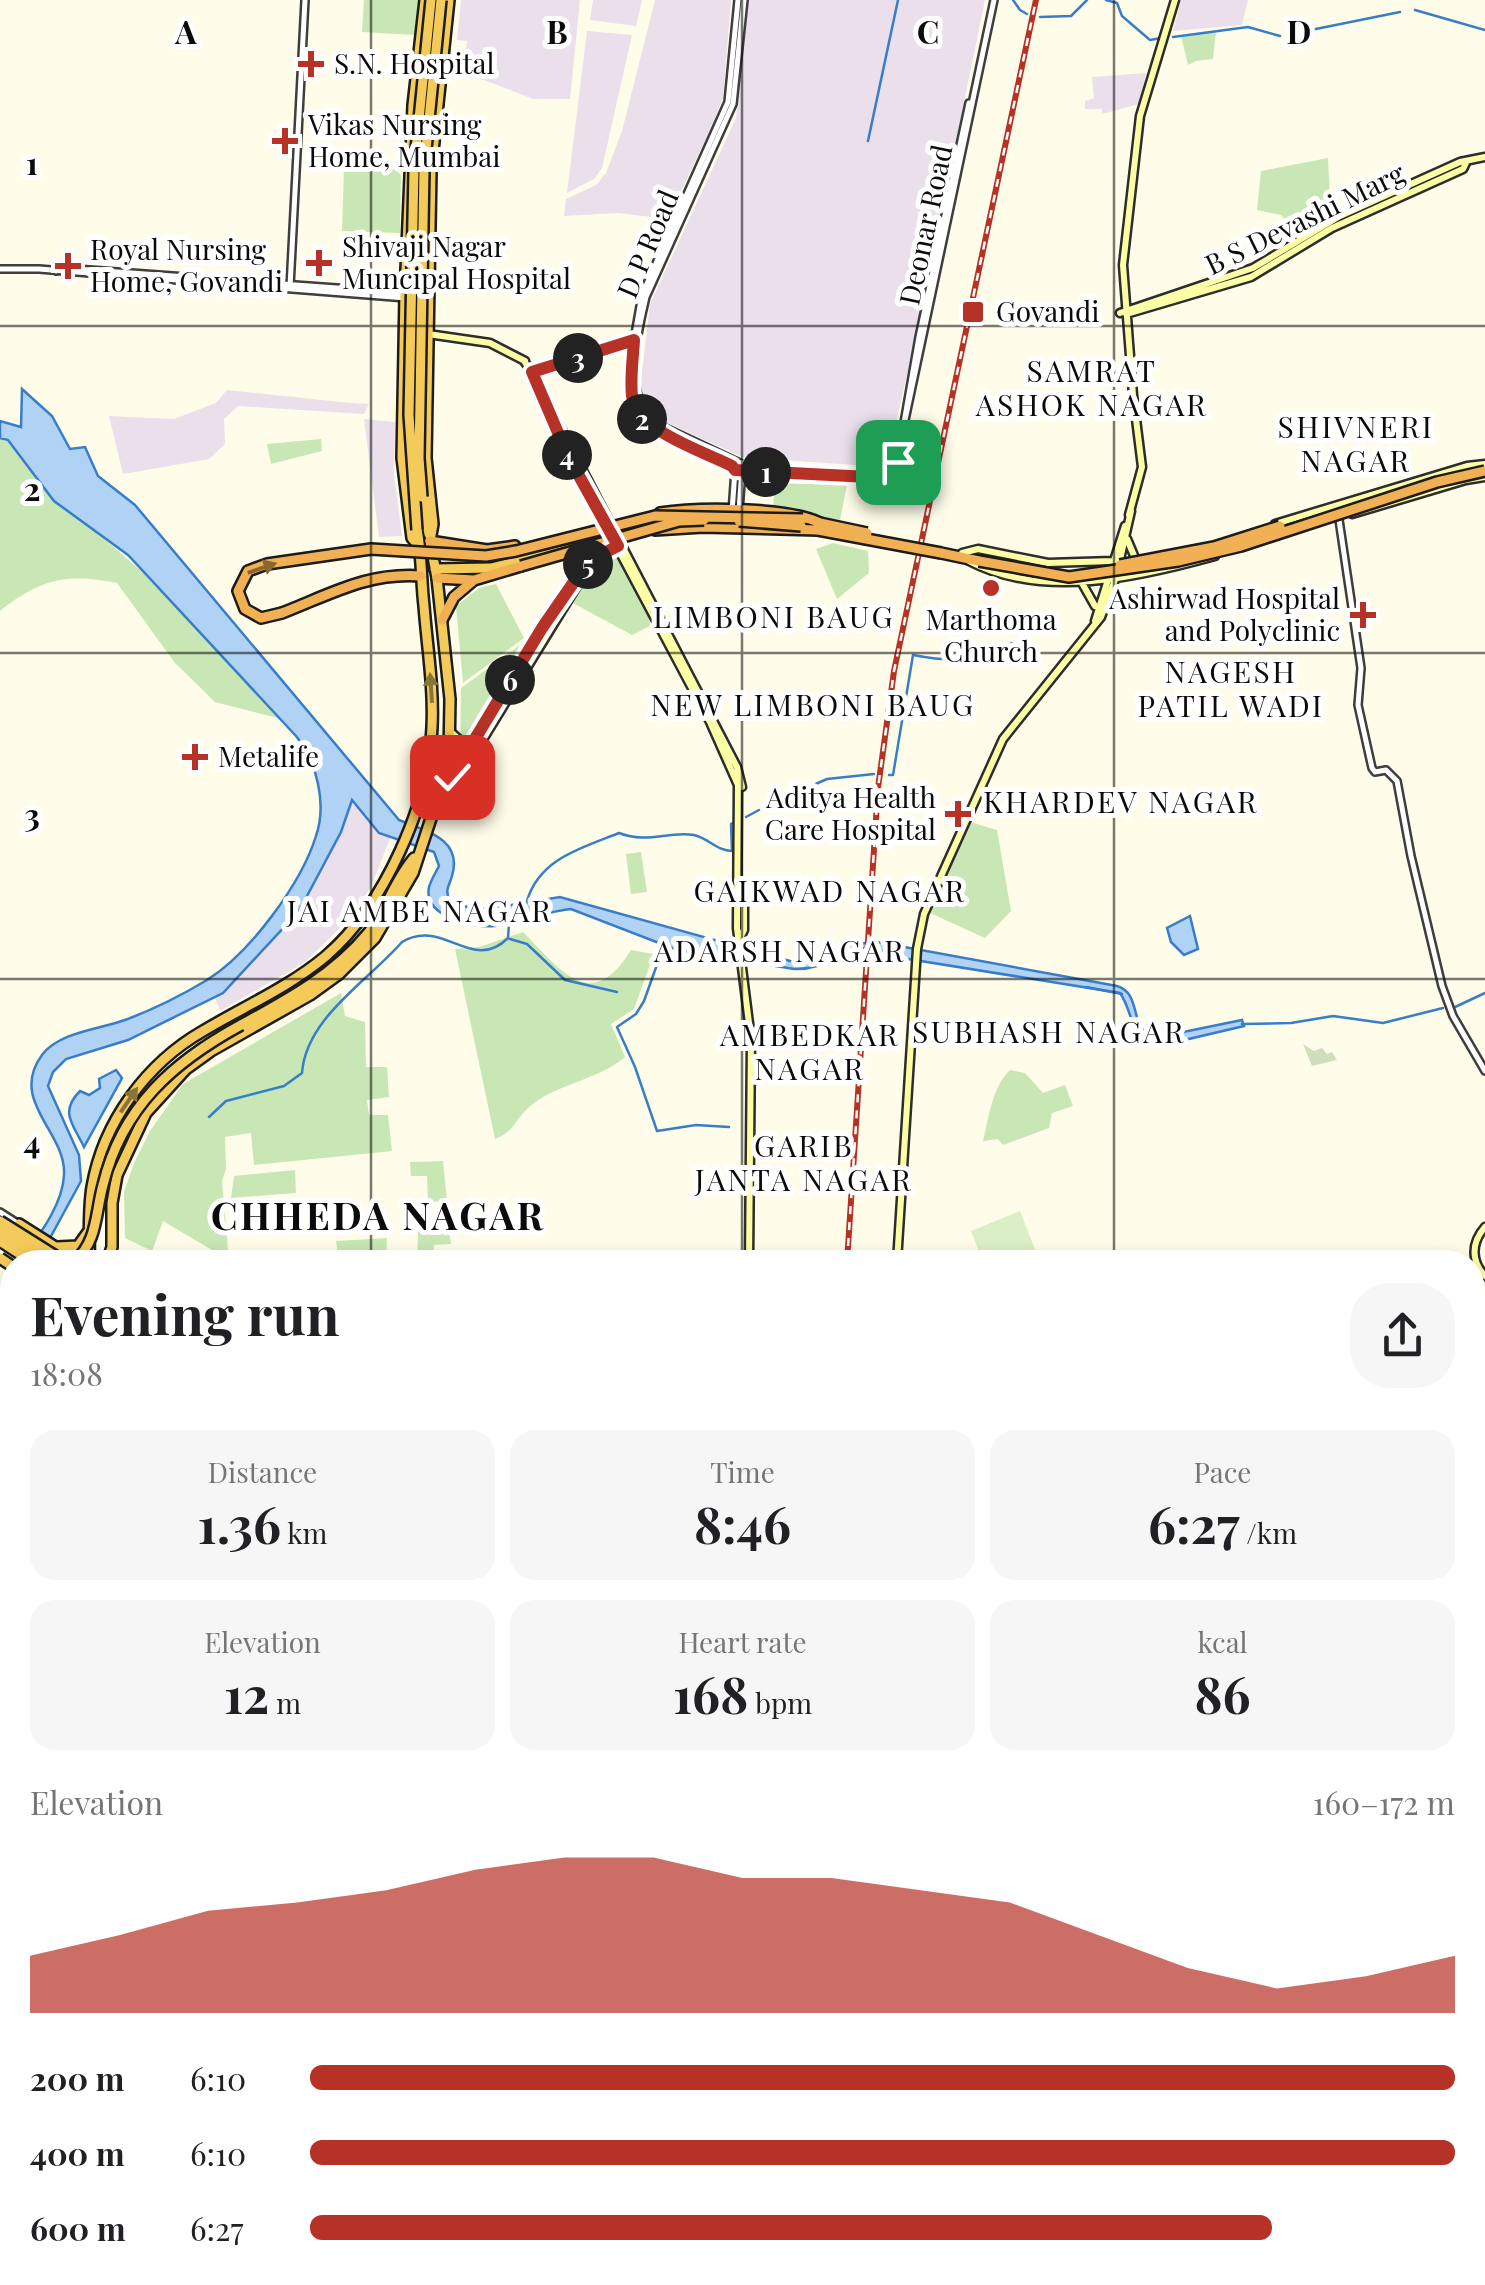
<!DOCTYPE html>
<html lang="en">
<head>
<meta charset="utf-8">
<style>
  :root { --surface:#fff; --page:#f6f6f6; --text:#202124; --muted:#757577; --accent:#b73226 }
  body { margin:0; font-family:"Playfair Display",serif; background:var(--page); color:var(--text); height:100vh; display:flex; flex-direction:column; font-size:38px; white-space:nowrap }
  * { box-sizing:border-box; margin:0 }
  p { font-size:32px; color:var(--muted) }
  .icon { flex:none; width:55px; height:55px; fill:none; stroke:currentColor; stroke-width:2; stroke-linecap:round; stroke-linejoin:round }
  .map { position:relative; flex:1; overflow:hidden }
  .details { position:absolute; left:0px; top:1250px; width:1485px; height:1035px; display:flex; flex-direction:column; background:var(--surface); border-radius:40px 40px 0 0; box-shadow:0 5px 15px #0003 }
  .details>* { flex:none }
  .pin { position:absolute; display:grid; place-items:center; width:85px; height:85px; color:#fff; margin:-42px; border-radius:20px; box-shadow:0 5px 15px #0006 }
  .km { position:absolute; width:50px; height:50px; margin:-25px; border-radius:50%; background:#222; color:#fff; font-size:28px; line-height:50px; text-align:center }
  .round { display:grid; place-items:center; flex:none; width:105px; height:105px; border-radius:40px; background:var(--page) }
  .summary { display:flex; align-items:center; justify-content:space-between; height:170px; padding:0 30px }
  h1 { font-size:55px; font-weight:700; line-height:75px }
  .metrics { display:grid; grid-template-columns:repeat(3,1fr); gap:15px; height:170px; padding:10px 30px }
  .metrics div { display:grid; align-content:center; border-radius:25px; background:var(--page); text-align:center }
  .metrics b { font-size:50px; font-weight:700 }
  .metrics small { font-size:28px; font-weight:400 }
  .metrics p { font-size:28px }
  .chart { height:280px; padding:20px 30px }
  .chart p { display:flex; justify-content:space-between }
  .chart svg { width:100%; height:180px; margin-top:10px; fill:var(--accent); opacity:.7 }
  ul { padding:0 30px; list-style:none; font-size:32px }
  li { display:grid; grid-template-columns:160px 120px 1fr; align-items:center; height:75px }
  li i { height:25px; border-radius:12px; background:var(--accent) }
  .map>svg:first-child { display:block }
  .industrial { fill:#eadfea }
  .green { fill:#c8e7b5 }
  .cemetery { fill:#cfdfbc }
  .pitch { fill:#dbefc6 }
  .water { fill:#afd2f5; stroke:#387dca; stroke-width:2.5 }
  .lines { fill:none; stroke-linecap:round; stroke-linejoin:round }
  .stream { stroke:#387dca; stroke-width:2.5 }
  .tertiary-casing { stroke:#3e3e3e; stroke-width:10 }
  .secondary-casing { stroke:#2d2d2d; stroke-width:11 }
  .trunk-casing { stroke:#1c1c1c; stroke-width:14 }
  .motorway-casing { stroke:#1c1c1c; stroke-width:14 }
  .tertiary { stroke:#fff; stroke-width:5 }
  .secondary { stroke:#fcfea5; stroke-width:6 }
  .trunk { stroke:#f4ca5b; stroke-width:9 }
  .motorway { stroke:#f2b054; stroke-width:9 }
  .rail-casing { stroke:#b73226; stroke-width:6 }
  .rail { stroke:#fff; stroke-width:2.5; stroke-dasharray:8; stroke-linecap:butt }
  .trunk-bridge-casing { stroke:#1c1c1c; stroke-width:14; stroke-linecap:butt }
  .motorway-bridge-casing { stroke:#1c1c1c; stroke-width:14; stroke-linecap:butt }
  .trunk-bridge { stroke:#f4ca5b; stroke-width:9 }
  .motorway-bridge { stroke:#f2b054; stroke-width:9 }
  .oneway { fill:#8a6633 }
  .oneway2 { fill:#8b7437 }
  .route-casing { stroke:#fff; stroke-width:20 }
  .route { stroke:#b73226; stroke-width:12 }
  .grid { fill:none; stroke:#0b0b0b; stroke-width:2.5; stroke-opacity:0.55 }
  .poi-dot { fill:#b73226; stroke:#fff; stroke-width:4 }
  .labels { text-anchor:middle; stroke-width:10; stroke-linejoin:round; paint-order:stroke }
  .poi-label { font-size:28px; fill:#0b0b0b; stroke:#fff; text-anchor:start }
  .street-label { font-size:28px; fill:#0b0b0b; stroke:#fff }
  .neighbourhood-label { font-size:30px; letter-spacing:2.5px; fill:#0b0b0b; stroke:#fff }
  .district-label { font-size:38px; font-weight:bold; letter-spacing:2.5px; fill:#0b0b0b; stroke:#fff }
  .grid-label { font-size:32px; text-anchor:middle; font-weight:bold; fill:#0b0b0b; stroke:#fff; stroke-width:10; stroke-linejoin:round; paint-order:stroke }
</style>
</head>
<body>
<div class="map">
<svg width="1485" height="2285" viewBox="0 0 1485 2285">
  <rect width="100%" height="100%" fill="#fffde9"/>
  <path class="industrial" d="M461 0H580L570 99H533L484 80 462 78 467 41 457 40Z
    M593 0H642L636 26 590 20Z
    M655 0H731L723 98 709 132 668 219 618 213 564 216 566 199 596 185 606 173 622 131Z
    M747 0H985L915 341 888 457 881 463 869 466 742 457 655 417 639 397 650 304 736 118Z
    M1181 0H1248L1242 25 1173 31Z
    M587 31 632 35 602 168 594 179 567 193Z
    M1146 73 1139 104 1102 114V109H1085V101L1094 98 1092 77Z
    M227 390 340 402 369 404 364 414 238 406 224 419 225 444 209 459 123 474 109 416 174 419 216 403Z
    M364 419 395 422 394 474 402 536 379 537Z
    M352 799 379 833 391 836 371 887 348 920 305 962 220 1011 215 997 264 951 341 832Z"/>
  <path class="green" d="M364 0H418L415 35 362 32Z
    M1216 31 1213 59 1196 61 1188 65 1181 36Z
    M1328 158 1331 217 1301 240 1281 215 1257 210 1261 171Z
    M344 166 396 168 401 176 400 233 342 231Z
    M0 439 9 442 58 499 140 570 285 720 215 702 175 663 117 583C67 573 40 579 0 611Z
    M321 439 322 451 271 464 267 444Z
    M775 483 847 485 840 520 773 509Z
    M833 543 868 551 869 573 837 599 816 549Z
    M605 556H616L650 618V626L632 635 571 602Z
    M496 584 524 638 463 683 456 606 479 588Z
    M528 639 531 645 463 761 460 762 461 688Z
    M970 822 997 830 1011 911 985 938 930 913Z
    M641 852 647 892 631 894 626 854Z
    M523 932C561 970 591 1015 631 950L654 954 634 1009 611 1024 625 1057C597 1081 556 1083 528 1108 513 1122 516 1130 495 1139L455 949 479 947Z
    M341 993 345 1016 365 1022 366 1067H387L389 1097 367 1100 369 1115H388L392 1151 254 1165 251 1133 225 1137 226 1169 222 1181 229 1262H214L212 1250 163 1221 152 1251 125 1238 124 1192 134 1163 150 1131 183 1084Z
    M1010 1070 1025 1073 1043 1093 1065 1085 1073 1106 1052 1113 1049 1128 1003 1145 998 1139 983 1141C989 1117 992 1087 1010 1070Z
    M443 1161 447 1201 428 1202 427 1176H411L410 1162Z
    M295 1170 296 1193 231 1198 234 1176Z
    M449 1230 451 1244 434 1245 433 1262H417L418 1232Z
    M387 1238 386 1262H325V1259L338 1256 336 1241Z
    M0 1466 12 1469V1573L0 1569Z"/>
  <path class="cemetery" d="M1303 1044 1314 1051 1322 1048 1327 1054 1332 1052 1337 1060 1312 1066Z"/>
  <path class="pitch" d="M1020 1211 1040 1262H983L971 1231Z"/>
  <path class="water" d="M22 389 52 416 70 449 85 447 98 476 135 505 399 820C426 831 463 839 452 876 449 887 445 888 449 899L467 907 487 909 560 897 790 961C821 963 845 942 877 942L1117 986C1143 994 1128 1029 1154 1038L1242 1020 1244 1026 1159 1046C1130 1044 1134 1012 1120 993L902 958C891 954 876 946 863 948 837 953 824 970 794 969L677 950 571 909C545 911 521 924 495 926 473 928 423 917 429 887 431 880 436 872 439 866L434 852 379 833 352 800 341 832 299 911 223 993 128 1040 66 1059 53 1072 48 1086 79 1155 81 1181 37 1262H20C37 1238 63 1205 64 1175 67 1133 8 1101 42 1055 59 1032 100 1029 125 1020 152 1010 182 995 207 980 250 953 301 884 316 836 327 804 317 762 296 736L128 555 54 501 8 440 0 438V421L21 427Z
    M1190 916 1198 949 1184 955 1171 942 1167 928Z
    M116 1070 122 1078 84 1147C73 1124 59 1112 80 1091L89 1095 100 1088 99 1079Z
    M12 1275V1339C0 1318 0 1296 12 1275Z"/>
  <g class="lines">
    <path class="stream" d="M1013 0 1020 10 1027 14
      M1106 0 1117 3 1122 16 1150 40 1161 38
      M1415 10 1485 30
      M1040 17 1071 16 1087 0
      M1291 34 1400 12
      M1173 37 1248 27 1280 36
      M868 141 898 0
      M889 775H893L913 655C955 663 973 662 1012 643
      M766 806 827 779 874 774
      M746 817 759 810
      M527 901C539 859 581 848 619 833 648 844 666 831 694 835 708 838 717 851 732 851L731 824 736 822
      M510 939 527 944 565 980 617 992
      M664 945 644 1001 636 1014 617 1027 635 1067 657 1131 696 1125 729 1127
      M1086 987 1122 994
      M1455 1007 1485 993
      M1242 1024 1291 1023 1333 1016 1383 1023 1443 1008
      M209 1117 226 1101 284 1086 302 1073C306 1018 367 982 402 942 443 917 472 974 508 938L509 924
      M0 2196 12 2191
      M921 2272 922 2285"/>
    <g class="tertiary-casing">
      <path id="tertiary" d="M0 269H39L406 298
        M56 271 62 268 406 293
        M290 287 305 0
        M532 372 636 340
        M898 457 919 337 969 103
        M735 469 648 424 634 406 631 394 634 340 642 295 728 102 738 0
        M735 470 869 477 887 476 894 472 994 0
        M739 511 742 470 740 463 657 424C621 397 637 335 646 297L733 104 744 0
        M732 512 735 470
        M1338 513 1361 668 1358 705 1372 768 1375 772 1386 770 1397 781 1411 856 1442 986 1453 1016 1485 1071
        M0 1212 19 1224
        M0 1298 12 1306
        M1472 1513 1485 1512
        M0 1667 12 1668
        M0 1675H12
        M0 2033 12 2036
        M1472 2116 1485 2106
        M1472 2124 1485 2114
        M1472 2127 1485 2134
        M1472 2167 1485 2174
        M690 2272 697 2285
        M701 2272 707 2285
        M707 2272 712 2285
        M719 2272 725 2285
        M932 2272V2285
        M1443 2272 1460 2285"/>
    </g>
    <g class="secondary-casing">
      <path id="secondary" d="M1120 313 1253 268 1340 216 1460 162 1485 157
        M1126 314 1251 277 1332 228 1463 169 1466 163
        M428 334 490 343 525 361
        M524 361 532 372 568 455 710 722 738 785 737 928 751 1039 749 1262
        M552 411 737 767 742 787
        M1352 514 1466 480 1485 477
        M1129 515 1142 467 1133 395 1123 265 1140 116 1175 0
        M1275 524 1467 466 1485 464
        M1127 539 1135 558
        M962 553 978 549 1048 563 1112 561
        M969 561C1043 600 1139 577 1215 556
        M1082 583 1095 606
        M1095 621 1125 526
        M451 732 462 742 473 743
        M460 768 466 767 585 573
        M445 781 456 775 512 676 578 576 594 558 617 546
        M741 936 744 930V889
        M1485 1227C1471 1243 1471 1261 1485 1276
        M897 1262 917 949 924 914 1003 739 1101 617 1116 577 1131 511
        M1472 1688 1485 1685
        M1472 1697 1485 1695"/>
    </g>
    <g class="trunk-casing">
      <path id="trunk" d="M422 497 429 534
        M419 546 412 538 402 458 405 293 413 105 425 0
        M435 569 491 568 581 546
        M241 1025C287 1000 335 974 369 932 387 909 395 880 414 858
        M19 1224 79 1262
        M57 1247 78 1246 88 1232
        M89 1262C90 1238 88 1211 92 1187 103 1122 147 1063 203 1031 245 1006 289 987 326 956 384 906 430 803 432 727 434 687 427 646 424 606 421 581 422 555 417 530
        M107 1262 112 1247V1203L117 1175 146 1113 186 1069 211 1051 310 995 339 974 375 938 413 873 443 782 449 756 450 699 437 578 430 541 433 524 426 458 431 170 449 0
        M1472 2135 1485 2141
        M1472 2142 1485 2149
        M1472 2152 1485 2158
        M1472 2161 1485 2168
        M865 2272 866 2285
        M872 2272 873 2285
        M884 2272 885 2285"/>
    </g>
    <g class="motorway-casing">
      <path id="motorway" d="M660 513C697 507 788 507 820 523
        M655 530 703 527 818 530
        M430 541 487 550 515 546
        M941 553 979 561
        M437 578 474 580 521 566
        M282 613C331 594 368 572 421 576
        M442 620 454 597 474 580"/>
    </g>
    <use href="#tertiary" class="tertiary"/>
    <use href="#secondary" class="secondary"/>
    <use href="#trunk" class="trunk"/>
    <use href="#motorway" class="motorway"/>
    <g class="rail-casing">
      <path id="rail" d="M847 1262 878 788 894 671 1036 0
        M1472 1692 1485 1690
        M0 2226 12 2225
        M457 2272 481 2285
        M490 2272 514 2285
        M514 2272 538 2285
        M911 2272 913 2285"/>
    </g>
    <use href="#rail" class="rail"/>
    <g class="trunk-bridge-casing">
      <path id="trunk-bridge" d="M422 497 419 458 424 169 441 0
        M417 530 409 415 414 169 431 0
        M0 1221 62 1260
        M0 1231 49 1262
        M0 1241 32 1262
        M0 1258 12 1266
        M74 1262C98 1241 95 1214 103 1185 122 1107 173 1062 241 1025"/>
    </g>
    <g class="motorway-bridge-casing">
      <path id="motorway-bridge" d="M739 521 801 526
        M820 523 867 533
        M818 530 941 553
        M979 561 1069 577 1178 561 1241 546 1437 482 1485 471
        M1120 565 1214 547 1280 526
        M521 566 679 521 704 520
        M282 613 261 618 245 609 238 591 248 571 267 564 371 549 486 556 516 551 655 516 803 519"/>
    </g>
    <use href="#trunk-bridge" class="trunk-bridge"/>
    <use href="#motorway-bridge" class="motorway-bridge"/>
  </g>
  <defs><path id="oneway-solid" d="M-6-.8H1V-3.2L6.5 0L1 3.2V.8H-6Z" transform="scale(2.5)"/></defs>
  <use class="oneway" href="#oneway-solid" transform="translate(262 568) rotate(-19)"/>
  <g class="oneway2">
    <use href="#oneway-solid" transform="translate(431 688) rotate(-94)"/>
    <use href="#oneway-solid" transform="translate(129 1100) rotate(-56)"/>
  </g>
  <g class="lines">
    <g class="route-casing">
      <path id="route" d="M452 777 542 628 578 576 594 558 618 546 568 456 532 372 634 340C633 358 630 378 632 396 637 431 703 451 732 466L735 470 869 477 887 476 894 472 898 462"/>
    </g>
    <use href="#route" class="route"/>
  </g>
  <path class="grid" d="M371 0V1262M742 0V1262M1114 0V1262M0 326H1485M0 653H1485M0 979H1485M0 1306H12M1472 1306H1485M0 1632H12M1472 1632H1485M0 1959H12M1472 1959H1485M371 2272V2285M742 2272V2285M1114 2272V2285"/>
  <g class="poi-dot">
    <path d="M306 49h10v10h10v10h-10v10h-10v-10h-10v-10h10z"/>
    <path d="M280 126h10v10h10v10h-10v10h-10v-10h-10v-10h10z"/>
    <path d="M314 248h10v10h10v10h-10v10h-10v-10h-10v-10h10z"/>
    <path d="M63 251h10v10h10v10h-10v10h-10v-10h-10v-10h10z"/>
    <rect x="961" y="300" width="24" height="24" rx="5"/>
    <circle cx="991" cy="588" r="10"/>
    <path d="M1358 600h10v10h10v10h-10v10h-10v-10h-10v-10h10z"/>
    <path d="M190 742h10v10h10v10h-10v10h-10v-10h-10v-10h10z"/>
    <path d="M953 799h10v10h10v10h-10v10h-10v-10h-10v-10h10z"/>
  </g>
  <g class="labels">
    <g class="poi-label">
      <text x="334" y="74">S.N. Hospital</text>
      <text x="308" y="135">Vikas Nursing<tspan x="308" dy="32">Home, Mumbai</tspan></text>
      <text x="342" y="257">Shivaji Nagar<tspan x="342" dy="32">Muncipal Hospital</tspan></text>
      <text x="90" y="260">Royal Nursing<tspan x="90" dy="32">Home, Govandi</tspan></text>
      <text x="996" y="322">Govandi</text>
      <text x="1340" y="609" text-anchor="end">Ashirwad Hospital<tspan x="1340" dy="32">and Polyclinic</tspan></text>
      <text x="991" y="630" text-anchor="middle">Marthoma<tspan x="991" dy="32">Church</tspan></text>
      <text x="218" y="767">Metalife</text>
      <text x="936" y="808" text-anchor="end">Aditya Health<tspan x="936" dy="32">Care Hospital</tspan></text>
    </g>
    <g class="street-label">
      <text transform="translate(1305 219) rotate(-26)" y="10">B S Devashi Marg</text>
      <text transform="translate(926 225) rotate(-78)" y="10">Deonar Road</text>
      <text transform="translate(648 244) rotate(-67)" y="10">D P Road</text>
    </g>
    <g class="neighbourhood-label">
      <text x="1092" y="382">SAMRAT<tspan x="1092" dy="34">ASHOK NAGAR</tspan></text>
      <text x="1356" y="438">SHIVNERI<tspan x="1356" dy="34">NAGAR</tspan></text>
      <text x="774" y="628">LIMBONI BAUG</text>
      <text x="1231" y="683">NAGESH<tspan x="1231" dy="34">PATIL WADI</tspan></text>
      <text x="813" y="716">NEW LIMBONI BAUG</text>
      <text x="1121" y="813">KHARDEV NAGAR</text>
      <text x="830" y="902">GAIKWAD NAGAR</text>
      <text x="420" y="922">JAI AMBE NAGAR</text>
      <text x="780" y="962">ADARSH NAGAR</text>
      <text x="1049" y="1043">SUBHASH NAGAR</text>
      <text x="810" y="1046">AMBEDKAR<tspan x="810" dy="34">NAGAR</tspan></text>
      <text x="804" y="1157">GARIB<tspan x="804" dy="34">JANTA NAGAR</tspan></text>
    </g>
    <g class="district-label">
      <text x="378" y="1230">CHHEDA NAGAR</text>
    </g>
  </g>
  <g class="grid-label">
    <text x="186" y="44">A</text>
    <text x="557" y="44">B</text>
    <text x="928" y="44">C</text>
    <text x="1299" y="44">D</text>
    <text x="32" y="175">1</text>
    <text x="32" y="501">2</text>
    <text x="32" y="827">3</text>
    <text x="32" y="1154">4</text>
  </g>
</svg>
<div class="pin" style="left:898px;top:462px;background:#1e9e55"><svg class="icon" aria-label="arrive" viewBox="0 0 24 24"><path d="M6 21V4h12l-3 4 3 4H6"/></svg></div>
<div class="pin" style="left:452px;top:777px;background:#d93025"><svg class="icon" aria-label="check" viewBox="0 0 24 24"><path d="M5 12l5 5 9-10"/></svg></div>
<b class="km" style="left:766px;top:472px">1</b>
<b class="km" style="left:642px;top:419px">2</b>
<b class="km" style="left:578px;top:358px">3</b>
<b class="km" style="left:567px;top:455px">4</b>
<b class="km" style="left:588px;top:564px">5</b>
<b class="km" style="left:510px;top:680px">6</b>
<section class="details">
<div class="summary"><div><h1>Evening run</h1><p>18:08</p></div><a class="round"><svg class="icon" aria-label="share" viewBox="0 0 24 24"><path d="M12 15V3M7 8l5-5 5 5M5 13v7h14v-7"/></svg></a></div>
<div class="metrics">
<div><p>Distance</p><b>1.36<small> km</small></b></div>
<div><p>Time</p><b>8:46</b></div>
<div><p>Pace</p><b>6:27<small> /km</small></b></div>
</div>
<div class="metrics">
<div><p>Elevation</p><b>12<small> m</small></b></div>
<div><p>Heart rate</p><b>168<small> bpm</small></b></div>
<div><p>kcal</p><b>86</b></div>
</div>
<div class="chart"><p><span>Elevation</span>160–172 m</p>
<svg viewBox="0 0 160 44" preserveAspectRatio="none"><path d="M0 44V30L10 25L20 19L30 17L40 14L50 9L60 6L70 6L80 11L90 11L100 14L110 17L120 25L130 33L140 38L150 35L160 30V44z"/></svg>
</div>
<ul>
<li><b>200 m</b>6:10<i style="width:100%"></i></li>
<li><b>400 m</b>6:10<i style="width:100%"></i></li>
<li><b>600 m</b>6:27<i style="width:84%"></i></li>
</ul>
</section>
</div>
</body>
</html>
